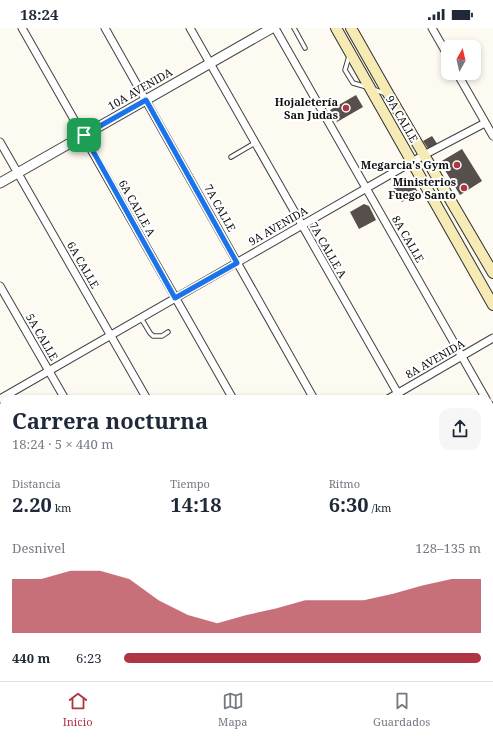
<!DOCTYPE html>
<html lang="es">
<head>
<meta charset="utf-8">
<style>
  :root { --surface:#fff; --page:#f6f6f7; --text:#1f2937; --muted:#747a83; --line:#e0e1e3; --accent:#b03543 }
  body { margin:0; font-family:"Noto Serif",serif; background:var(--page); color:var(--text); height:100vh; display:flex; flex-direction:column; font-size:15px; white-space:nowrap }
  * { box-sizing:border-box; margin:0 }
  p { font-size:13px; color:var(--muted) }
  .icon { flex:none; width:22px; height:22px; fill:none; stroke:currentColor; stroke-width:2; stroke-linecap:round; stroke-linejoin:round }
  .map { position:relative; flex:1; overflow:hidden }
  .details { position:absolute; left:0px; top:367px; width:493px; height:286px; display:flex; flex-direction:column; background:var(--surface); border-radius:12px 12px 0 0; box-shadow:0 2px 6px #0003 }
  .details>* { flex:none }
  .needle { width:26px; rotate:8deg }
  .fabs { position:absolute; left:441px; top:12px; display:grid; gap:8px }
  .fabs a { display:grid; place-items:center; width:40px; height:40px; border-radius:8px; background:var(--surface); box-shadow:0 2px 6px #0003; font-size:20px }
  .pin { position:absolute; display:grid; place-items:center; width:34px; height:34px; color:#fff; margin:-17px; border-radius:8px; box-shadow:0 2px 6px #0006 }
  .round { display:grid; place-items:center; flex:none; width:42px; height:42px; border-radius:12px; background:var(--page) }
  .summary { display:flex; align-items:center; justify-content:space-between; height:68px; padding:0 12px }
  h1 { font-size:22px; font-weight:700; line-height:30px }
  .stats { display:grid; grid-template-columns:repeat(3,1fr); gap:6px; height:68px; padding:4px 12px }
  .stats div { display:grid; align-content:center }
  .stats b { font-size:20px; font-weight:700 }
  .stats small { font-size:11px; font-weight:400 }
  .stats p { font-size:11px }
  .chart { height:112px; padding:8px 12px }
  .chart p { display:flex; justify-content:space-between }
  .chart svg { width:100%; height:72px; margin-top:4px; fill:var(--accent); opacity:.7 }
  ul { padding:0 12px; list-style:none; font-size:13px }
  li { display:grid; grid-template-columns:64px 48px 1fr; align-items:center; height:30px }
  li i { height:10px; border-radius:5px; background:var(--accent) }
  .status { display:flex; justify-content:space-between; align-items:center; height:28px; padding:0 20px; background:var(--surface); direction:ltr }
  .status svg { height:11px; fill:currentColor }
  .dock { display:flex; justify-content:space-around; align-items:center; height:56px; border-top:1px solid var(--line); background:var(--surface); font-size:11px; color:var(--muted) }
  .dock a { display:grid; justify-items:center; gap:2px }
  .dock .selected { color:var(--accent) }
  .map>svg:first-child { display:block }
  .building { fill:#564f4c }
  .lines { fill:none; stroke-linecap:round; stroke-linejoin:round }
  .service-casing { stroke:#424242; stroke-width:5.5 }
  .minor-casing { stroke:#424242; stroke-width:9 }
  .tertiary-casing { stroke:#424242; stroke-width:11 }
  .secondary-casing { stroke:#313131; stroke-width:12 }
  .primary-casing { stroke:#202020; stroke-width:13 }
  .trunk-casing { stroke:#202020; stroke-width:13 }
  .service { stroke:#fff; stroke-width:3.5 }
  .minor { stroke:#fff; stroke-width:7 }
  .tertiary { stroke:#fff; stroke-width:9 }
  .secondary { stroke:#f6ebb4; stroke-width:10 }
  .primary { stroke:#eac676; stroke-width:11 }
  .trunk { stroke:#e8b070; stroke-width:11 }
  .route-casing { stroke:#fff; stroke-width:8 }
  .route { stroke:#1a73e8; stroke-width:5 }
  .poi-dot { fill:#b03543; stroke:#fff; stroke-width:1.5 }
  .labels { text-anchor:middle; stroke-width:4; stroke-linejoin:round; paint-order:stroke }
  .street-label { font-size:11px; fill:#0f0f0f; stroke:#fff }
  .poi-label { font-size:11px; font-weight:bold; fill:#0f0f0f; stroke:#fff; text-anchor:end }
</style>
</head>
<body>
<div class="status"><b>18:24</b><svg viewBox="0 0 49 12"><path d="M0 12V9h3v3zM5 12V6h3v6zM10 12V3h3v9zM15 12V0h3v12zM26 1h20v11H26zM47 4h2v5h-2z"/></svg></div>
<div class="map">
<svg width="493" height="653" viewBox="0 0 493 653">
  <rect width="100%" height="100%" fill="#fdfaf2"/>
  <path class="building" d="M356 67 363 79 337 94 330 82Z
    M432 108 438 117 429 122 423 113Z
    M462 121 482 153 460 167 440 134Z
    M410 151 418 164 402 174 394 160Z
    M364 176 369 178 376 192 359 201 350 184Z
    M142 649H175L180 653H147Z"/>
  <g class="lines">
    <g class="service-casing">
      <path id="service" d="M294 0 305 20
        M349 28 345 42 353 55 367 59
        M373 61 386 66
        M231 129 255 115
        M141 290 150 305 153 308H162L168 304
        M0 468 3 466
        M0 487V491
        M0 530 4 525
        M0 612 4 608
        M489 619 493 613
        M321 649 327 653
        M94 653 95 649
        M210 653 214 649"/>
    </g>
    <g class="minor-casing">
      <path id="minor" d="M22 0 233 371
        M105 0 314 371
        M190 0 401 371
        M275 0 486 371
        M432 0 448 28
        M457 45 493 108
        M0 114 147 371
        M0 258 65 371
        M0 371 424 127 485 95
        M388 371 493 310
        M489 376 493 383
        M0 409 4 415
        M489 510 493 512
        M460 649 466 653
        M12 653 15 649"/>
    </g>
    <g class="tertiary-casing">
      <path id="tertiary" d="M0 155 272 0"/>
    </g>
    <g class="secondary-casing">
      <path id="secondary" d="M336 0 493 277
        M351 0 389 67 493 245
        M489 468 493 462
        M489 563 493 566
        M345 653 348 649"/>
    </g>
    <g class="primary-casing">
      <path id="primary" d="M0 532 4 535
        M0 557 4 560
        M106 649 110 653
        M126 649 130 653"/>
    </g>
    <g class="trunk-casing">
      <path id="trunk" d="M0 650 4 653"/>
    </g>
    <use href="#service" class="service"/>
    <use href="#minor" class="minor"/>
    <use href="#tertiary" class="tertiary"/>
    <use href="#secondary" class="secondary"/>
    <use href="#primary" class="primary"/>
    <use href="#trunk" class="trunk"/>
  </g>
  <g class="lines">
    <g class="route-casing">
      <path id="route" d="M146 72 237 235 175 270 84 107Z"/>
    </g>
    <use href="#route" class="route"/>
  </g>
  <g class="poi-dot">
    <circle cx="346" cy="80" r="4"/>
    <circle cx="457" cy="137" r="4"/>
    <circle cx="464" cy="160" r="4"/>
  </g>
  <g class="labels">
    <g class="street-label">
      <text transform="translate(140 61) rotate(-30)" y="4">10A AVENIDA</text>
      <text transform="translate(402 91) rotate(60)" y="4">9A CALLE</text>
      <text transform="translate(137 180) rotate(61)" y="4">6A CALLE A</text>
      <text transform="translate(220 180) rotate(61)" y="4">7A CALLE</text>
      <text transform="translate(278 198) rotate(-30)" y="4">9A AVENIDA</text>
      <text transform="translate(408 211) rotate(60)" y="4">8A CALLE</text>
      <text transform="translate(328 222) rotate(60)" y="4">7A CALLE A</text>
      <text transform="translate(83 237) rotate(60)" y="4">6A CALLE</text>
      <text transform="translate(42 309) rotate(60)" y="4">5A CALLE</text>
      <text transform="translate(435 331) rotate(-30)" y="4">8A AVENIDA</text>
    </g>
    <g class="poi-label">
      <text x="338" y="78">Hojaletería<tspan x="338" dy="13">San Judas</tspan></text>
      <text x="449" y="141">Megarcia's Gym</text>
      <text x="456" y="158">Ministerios<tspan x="456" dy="13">Fuego Santo</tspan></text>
    </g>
  </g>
</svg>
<div class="fabs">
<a><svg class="needle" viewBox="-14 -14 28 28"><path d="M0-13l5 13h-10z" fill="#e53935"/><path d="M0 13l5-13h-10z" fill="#747a83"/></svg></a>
</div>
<div class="pin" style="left:84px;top:107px;background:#1e9e55"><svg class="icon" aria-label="arrive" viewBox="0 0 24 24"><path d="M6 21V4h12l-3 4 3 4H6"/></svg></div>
<section class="details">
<div class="summary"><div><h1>Carrera nocturna</h1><p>18:24 · 5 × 440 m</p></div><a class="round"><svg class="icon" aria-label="share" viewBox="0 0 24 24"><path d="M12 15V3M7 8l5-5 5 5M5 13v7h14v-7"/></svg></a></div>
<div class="stats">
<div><p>Distancia</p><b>2.20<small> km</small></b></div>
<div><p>Tiempo</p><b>14:18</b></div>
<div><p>Ritmo</p><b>6:30<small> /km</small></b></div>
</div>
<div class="chart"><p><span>Desnivel</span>128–135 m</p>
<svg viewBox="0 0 160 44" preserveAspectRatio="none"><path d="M0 44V11L10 11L20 6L30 6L40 11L50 24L60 33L70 38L80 33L90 29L100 24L110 24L120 24L130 20L140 15L150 11L160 11V44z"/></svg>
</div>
<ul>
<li><b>440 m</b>6:23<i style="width:100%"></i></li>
</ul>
</section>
</div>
<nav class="dock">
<a class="selected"><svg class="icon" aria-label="home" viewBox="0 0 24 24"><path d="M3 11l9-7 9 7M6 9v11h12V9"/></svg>Inicio</a>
<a><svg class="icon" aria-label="map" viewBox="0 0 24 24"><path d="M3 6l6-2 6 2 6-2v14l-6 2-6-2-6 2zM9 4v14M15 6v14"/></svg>Mapa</a>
<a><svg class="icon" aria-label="saved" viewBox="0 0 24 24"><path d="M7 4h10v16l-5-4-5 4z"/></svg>Guardados</a>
</nav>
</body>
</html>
